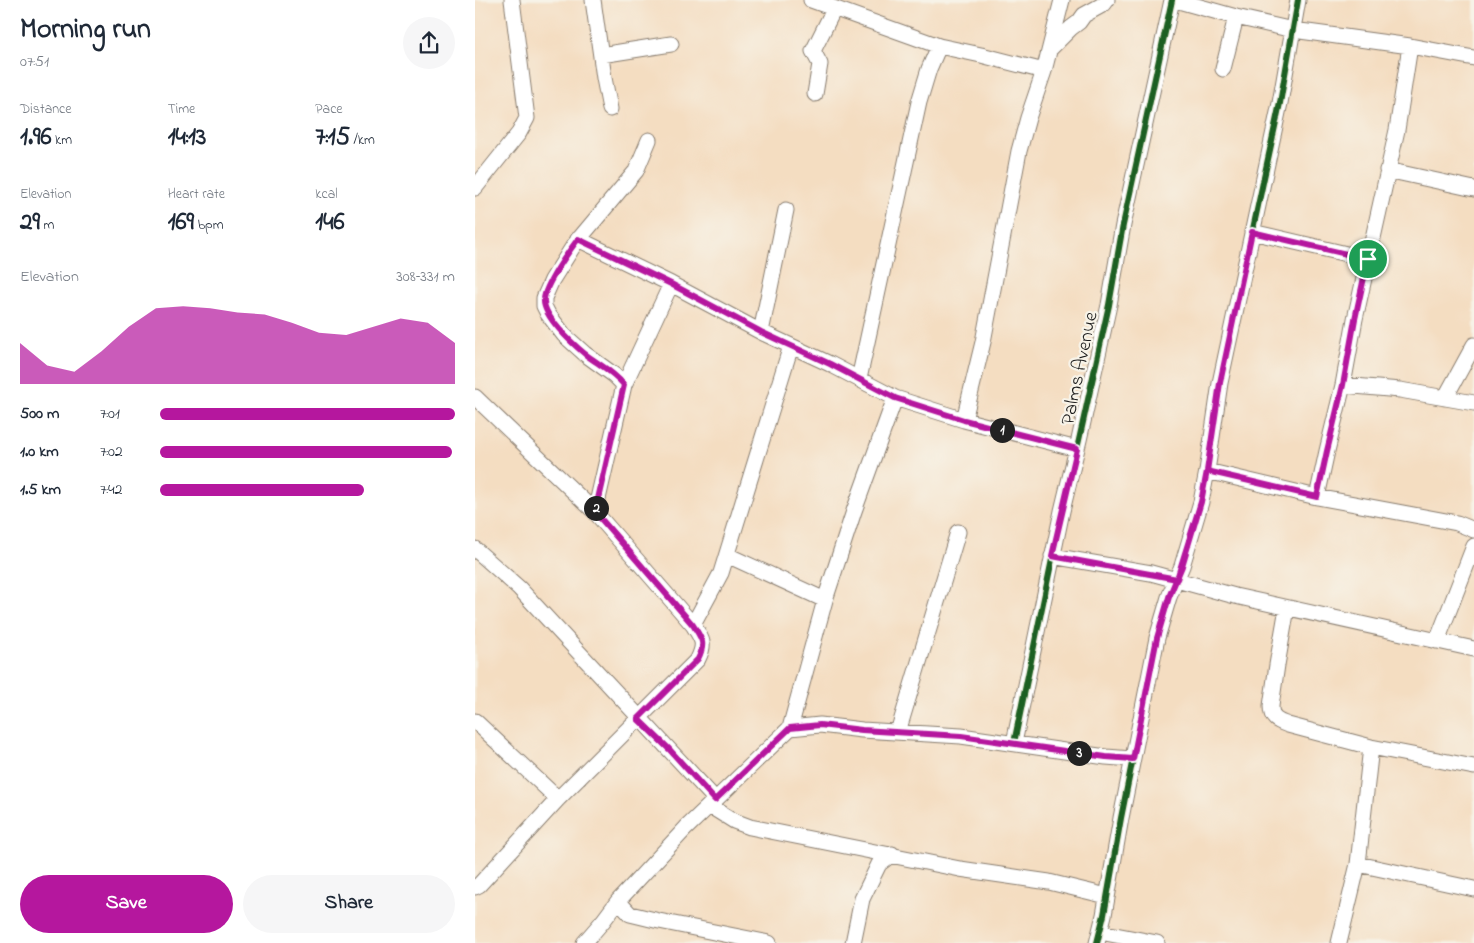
<!DOCTYPE html>
<html lang="en">
<head>
<meta charset="utf-8">
<style>
  :root { --surface:#fff; --page:#f6f6f7; --text:#1f2937; --muted:#747a83; --accent:#b5179e }
  body { margin:0; font-family:"Indie Flower",sans-serif; background:var(--page); color:var(--text); height:100vh; display:flex; flex-direction:column; font-size:19px; white-space:nowrap }
  * { box-sizing:border-box; margin:0 }
  p { font-size:16px; color:var(--muted) }
  .icon { flex:none; width:28px; height:28px; fill:none; stroke:currentColor; stroke-width:2; stroke-linecap:round; stroke-linejoin:round }
  .map { position:relative; flex:1; overflow:hidden }
  .drawer { display:flex; flex-direction:column; background:var(--surface); width:475px }
  .drawer>* { flex:none }
  .pin { position:absolute; display:grid; place-items:center; width:42px; height:42px; color:#fff; margin:-21px; border:2px solid #fff; border-radius:50%; box-shadow:0 1px 5px #0007 }
  .km { position:absolute; width:25px; height:25px; margin:-12px; border-radius:50%; background:#222; color:#fff; font-size:14px; line-height:25px; text-align:center }
  .round { display:grid; place-items:center; flex:none; width:52px; height:52px; border-radius:26px; background:var(--page) }
  .headline { display:flex; align-items:center; justify-content:space-between; height:85px; padding:0 20px }
  h1 { font-size:28px; font-weight:700; line-height:38px }
  .stats { display:grid; grid-template-columns:repeat(3,1fr); gap:8px; height:85px; padding:5px 20px }
  .stats div { display:grid; align-content:center }
  .stats b { font-size:25px; font-weight:700 }
  .stats small { font-size:14px; font-weight:400 }
  .stats p { font-size:14px }
  .chart { height:140px; padding:10px 20px }
  .chart p { display:flex; justify-content:space-between }
  .chart svg { width:100%; height:90px; margin-top:5px; fill:var(--accent); opacity:.7 }
  .cta { display:flex; gap:10px; margin-top:auto; padding:10px 20px }
  .cta a { flex:1; height:58px; border-radius:30px; background:var(--accent); color:#fff; font-size:20px; font-weight:700; line-height:58px; text-align:center }
  .cta a+a { background:var(--page); color:var(--text) }
  ul { padding:0 20px; list-style:none; font-size:16px }
  li { display:grid; grid-template-columns:80px 60px 1fr; align-items:center; height:38px }
  li i { height:12px; border-radius:6px; background:var(--accent) }
  main { display:flex; flex:1; min-height:0 }
  .map>svg:first-child { display:block }
  .lines { fill:none; stroke-linecap:round; stroke-linejoin:round }
  .minor-casing { stroke:#887c6e; stroke-width:17 }
  .minor { stroke:#fff; stroke-width:15 }
  .cycleway-casing { stroke:#f7f3e8; stroke-width:9 }
  .cycleway { stroke:#1b5e20; stroke-width:6 }
  .route-casing { stroke:#fff; stroke-width:10 }
  .route { stroke:#b5179e; stroke-width:6 }
  .labels { text-anchor:middle; stroke-width:4.5; stroke-linejoin:round; paint-order:stroke }
  .street-label { font-size:20px; fill:#1c1c1c; stroke:#f7f3e8 }
</style>
</head>
<body>
<main>
<section class="drawer">
<div class="headline"><div><h1>Morning run</h1><p>07:51</p></div><a class="round"><svg class="icon" aria-label="share" viewBox="0 0 24 24"><path d="M12 15V3M7 8l5-5 5 5M5 13v7h14v-7"/></svg></a></div>
<div class="stats">
<div><p>Distance</p><b>1.96<small> km</small></b></div>
<div><p>Time</p><b>14:13</b></div>
<div><p>Pace</p><b>7:15<small> /km</small></b></div>
</div>
<div class="stats">
<div><p>Elevation</p><b>29<small> m</small></b></div>
<div><p>Heart rate</p><b>169<small> bpm</small></b></div>
<div><p>kcal</p><b>146</b></div>
</div>
<div class="chart"><p><span>Elevation</span>308–331 m</p>
<svg viewBox="0 0 160 44" preserveAspectRatio="none"><path d="M0 44V24L10 35L20 38L30 28L40 16L50 7L60 6L70 7L80 9L90 10L100 14L110 19L120 20L130 16L140 12L150 14L160 24V44z"/></svg>
</div>
<ul>
<li><b>500 m</b>7:01<i style="width:100%"></i></li>
<li><b>1.0 km</b>7:02<i style="width:99%"></i></li>
<li><b>1.5 km</b>7:42<i style="width:69%"></i></li>
</ul>
<div class="cta"><a>Save</a><a>Share</a></div>
</section>
<div class="map">
<svg width="999" height="943" viewBox="0 0 999 943">
  <rect width="100%" height="100%" fill="#f7f3e8"/>
  <filter id="ink" filterUnits="userSpaceOnUse"><feTurbulence type="fractalNoise" baseFrequency=".02" numOctaves="2"/><feDisplacementMap in="SourceGraphic" scale="10" xChannelSelector="R" yChannelSelector="G"/><feConvolveMatrix kernelMatrix="1 2 1 2 8 2 1 2 1" color-interpolation-filters="sRGB"/></filter>
  <filter id="wash" filterUnits="userSpaceOnUse"><feTurbulence type="fractalNoise" baseFrequency=".0096" numOctaves="4" result="noise"/><feDisplacementMap in="SourceGraphic" scale="20" xChannelSelector="R" yChannelSelector="G"/><feGaussianBlur stdDeviation="1.12" result="paint"/><feColorMatrix in="noise" values="0 0 0 0 0 0 0 0 0 0 0 0 0 0 0 0 0 1.4 0 .05"/><feComposite in="paint" operator="in"/></filter>
  <g filter="url(#wash)">
    <rect width="100%" height="100%" fill="#f4ddc1"/>
  </g>
  <g filter="url(#ink)">
    <g class="lines">
      <g class="minor-casing">
        <path id="minor" d="M118 0 129 78 135 109
          M336 0 464 46 506 55 569 71
          M700 0 761 17 818 30 935 46 999 58
          M575 49 596 28 604 22 609 15 629 4 632 0
          M126 55 196 44
          M748 69 761 17
          M340 94 345 64 338 51 359 9
          M912 170 999 189
          M0 188 44 133 52 118 37 0
          M777 232 893 259
          M103 239 196 284 286 332 355 364 420 398 489 420 602 449
          M286 332 311 210
          M384 379 444 102 454 69 464 46
          M149 385 196 284
          M868 385 925 390 999 403
          M0 397 120 512 218 625C227 639 231 643 223 659L83 799 4 885 0 887
          M970 398 999 345
          M489 420 508 342 544 151 553 118 569 71 587 0
          M732 471 842 497 982 523 999 530
          M842 497 852 451 868 385 880 319 922 130 935 46
          M120 512 149 385 139 375 110 354 89 335 73 314 69 306V298L77 280 99 245 161 171 174 140
          M0 549 44 588 241 800
          M252 555 350 600
          M577 556 676 573 760 596 999 649
          M812 608 802 665 796 706C796 719 802 721 813 725L896 747 999 767
          M218 625 246 573 316 346
          M962 641 999 546
          M0 721 83 799
          M315 728 350 600 379 511 420 398
          M423 732 483 532
          M539 743 587 511 604 440 634 305 648 225 697 0
          M896 747 883 864 999 889
          M235 806 259 821 275 827 485 869 574 882 632 896
          M143 901 155 914 184 921 294 943
          M625 932 682 943
          M109 943 128 921 143 901 211 828 315 728 345 725 387 730 486 736 631 757 657 759
          M378 943 387 899 404 864 417 854
          M622 943 629 915 646 818 682 638 694 597 707 566 726 502 732 471 745 383 805 103 823 0
          M864 943 883 864"/>
      </g>
      <use href="#minor" class="minor"/>
      <g class="cycleway-casing">
        <path id="cycleway" d="M539 743 587 511 604 440 634 305 648 225 697 0
          M622 943 629 915 646 818 682 638 694 597 707 566 726 502 732 471 745 383 805 103 823 0"/>
      </g>
      <use href="#cycleway" class="cycleway"/>
    </g>
  </g>
  <g class="lines" filter="url(#ink)">
    <g class="route-casing">
      <path id="route" d="M893 259 880 319 868 385 852 451 842 497 732 471 726 502 702 579 577 556 602 449 489 420 420 398 355 364 286 332 196 284 103 239C94 251 70 285 69 299 67 316 98 344 110 354 123 364 138 371 149 385L120 512 218 625C227 639 231 643 223 659L163 719 194 749 240 800 315 728 345 725 387 730 486 736 631 757 658 759 682 638 694 597 707 566 726 502 732 471 745 383 777 232 893 259"/>
    </g>
    <use href="#route" class="route"/>
  </g>
  <g class="labels">
    <g class="street-label">
      <text transform="translate(603 368) rotate(-78)" y="7">Palms Avenue</text>
    </g>
  </g>
</svg>
<div class="pin" style="left:893px;top:259px;background:#1e9e55"><svg class="icon" aria-label="arrive" viewBox="0 0 24 24"><path d="M6 21V4h12l-3 4 3 4H6"/></svg></div>
<b class="km" style="left:527px;top:430px">1</b>
<b class="km" style="left:121px;top:508px">2</b>
<b class="km" style="left:604px;top:753px">3</b>
</div>
</main>
</body>
</html>
